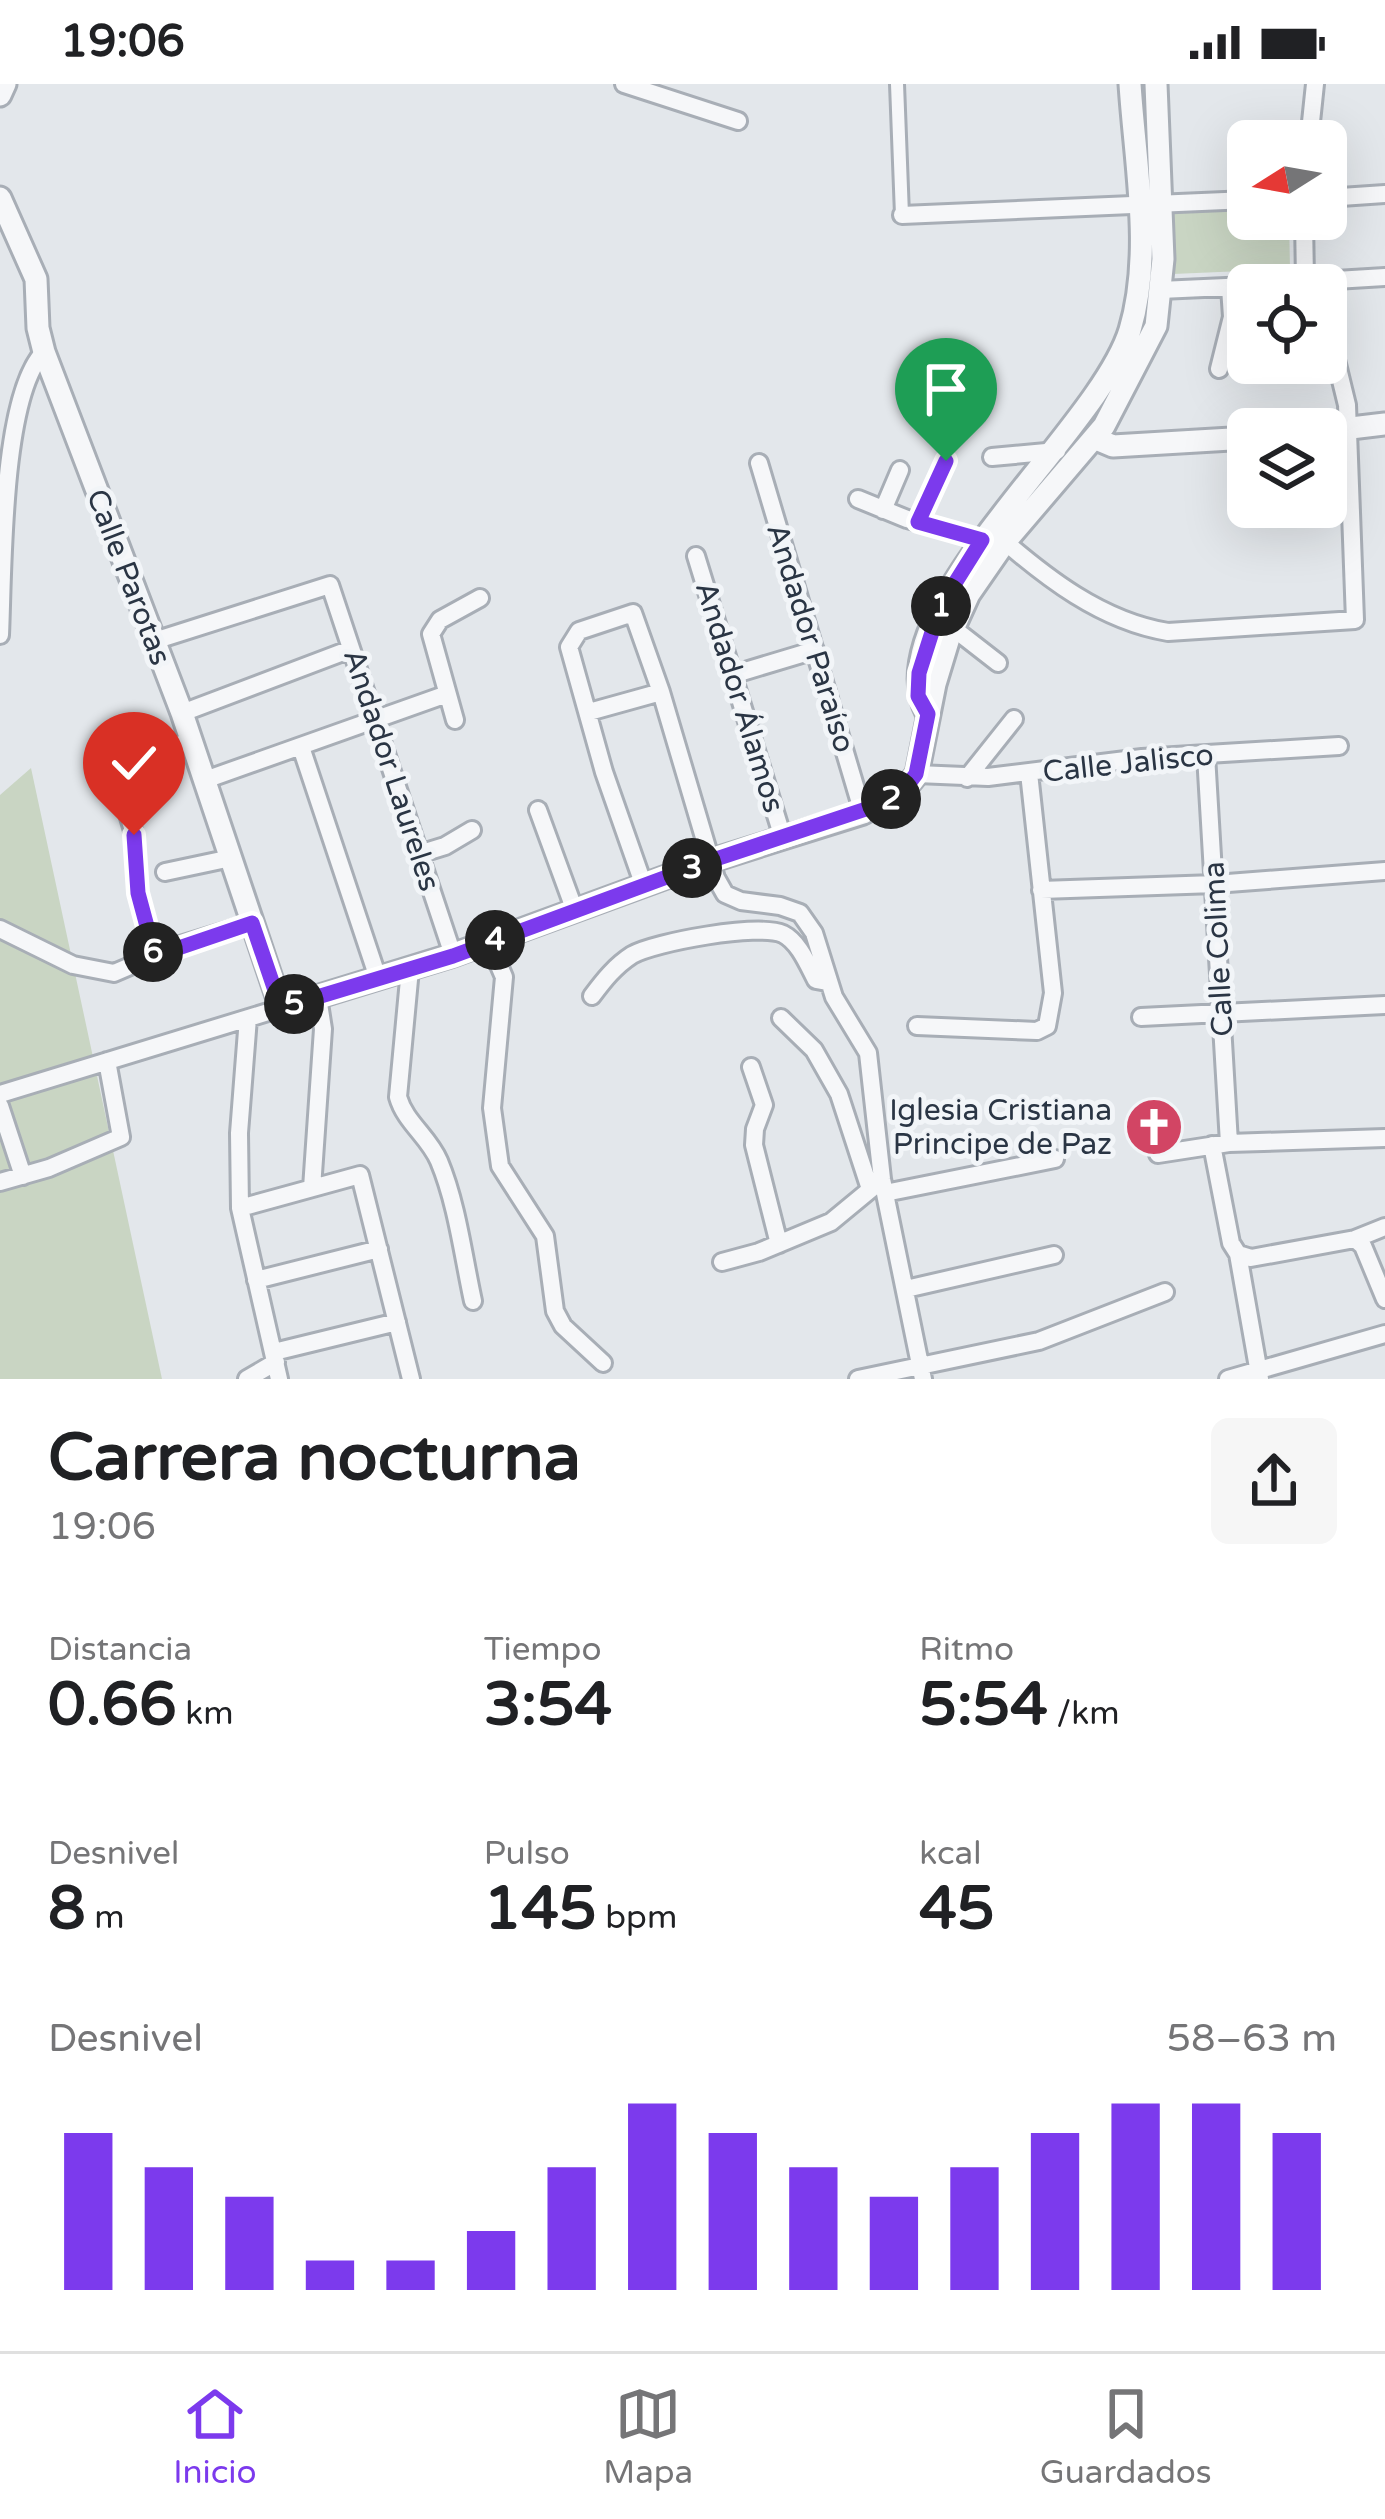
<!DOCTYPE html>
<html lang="es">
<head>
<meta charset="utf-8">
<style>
  :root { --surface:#fff; --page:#f6f6f6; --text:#202124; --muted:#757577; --line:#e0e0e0; --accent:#7c3aed }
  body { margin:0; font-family:"Varela Round",sans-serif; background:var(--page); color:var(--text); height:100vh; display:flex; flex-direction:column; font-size:45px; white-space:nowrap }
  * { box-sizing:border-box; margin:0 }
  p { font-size:39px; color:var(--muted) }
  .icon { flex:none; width:66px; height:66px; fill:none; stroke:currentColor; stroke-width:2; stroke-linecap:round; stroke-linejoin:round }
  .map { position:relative; height:1295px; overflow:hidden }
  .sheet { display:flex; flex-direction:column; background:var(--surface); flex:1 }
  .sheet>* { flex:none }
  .needle { width:78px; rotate:259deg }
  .buttons { position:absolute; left:1227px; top:36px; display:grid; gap:24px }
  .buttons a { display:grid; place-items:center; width:120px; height:120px; border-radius:18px; background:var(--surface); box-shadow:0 12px 48px #0002; font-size:60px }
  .pin { position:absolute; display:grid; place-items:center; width:102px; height:102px; color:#fff; margin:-123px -51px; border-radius:50% 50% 50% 0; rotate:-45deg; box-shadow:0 0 12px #0007 }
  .pin .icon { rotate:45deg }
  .km { position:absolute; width:60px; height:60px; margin:-30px; border-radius:50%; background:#222; color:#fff; font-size:33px; line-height:60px; text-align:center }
  .round { display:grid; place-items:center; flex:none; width:126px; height:126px; border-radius:18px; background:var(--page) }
  .summary { display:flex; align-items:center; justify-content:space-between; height:204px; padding:0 48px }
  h1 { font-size:66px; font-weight:700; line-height:90px }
  .metrics { display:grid; grid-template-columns:repeat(3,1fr); gap:18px; height:204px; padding:12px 48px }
  .metrics div { display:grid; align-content:center }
  .metrics b { font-size:60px; font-weight:700 }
  .metrics small { font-size:33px; font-weight:400 }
  .metrics p { font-size:33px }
  .chart { height:336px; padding:24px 48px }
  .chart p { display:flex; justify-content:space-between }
  .chart svg { width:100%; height:216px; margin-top:12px; stroke:var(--accent); stroke-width:6 }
  .status { display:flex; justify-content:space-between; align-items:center; height:84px; padding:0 60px; background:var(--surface); direction:ltr }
  .status svg { height:33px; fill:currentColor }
  .dock { display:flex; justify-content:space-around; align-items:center; height:168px; border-top:3px solid var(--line); background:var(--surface); font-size:33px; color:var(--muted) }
  .dock a { display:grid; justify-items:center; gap:6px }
  .dock .on { color:var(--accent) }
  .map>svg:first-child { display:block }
  .green { fill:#c9d5c3 }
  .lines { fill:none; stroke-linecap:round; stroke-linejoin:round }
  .pedestrian-casing { stroke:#a8aeb6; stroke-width:18 }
  .minor-casing { stroke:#a8aeb6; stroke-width:22 }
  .tertiary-casing { stroke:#a8aeb6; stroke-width:27 }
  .pedestrian { stroke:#f6f7f9; stroke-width:12 }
  .minor { stroke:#f6f7f9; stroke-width:16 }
  .tertiary { stroke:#f6f7f9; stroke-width:21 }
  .route-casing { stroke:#fff; stroke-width:24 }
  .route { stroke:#7c3aed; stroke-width:15 }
  .labels { text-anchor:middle; stroke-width:10; stroke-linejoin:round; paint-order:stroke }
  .street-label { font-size:30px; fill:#2a3544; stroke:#f2f5f8 }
  .poi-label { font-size:30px; fill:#2a3544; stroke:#f2f5f8; text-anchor:end }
</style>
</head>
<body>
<div class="status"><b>19:06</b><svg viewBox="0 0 49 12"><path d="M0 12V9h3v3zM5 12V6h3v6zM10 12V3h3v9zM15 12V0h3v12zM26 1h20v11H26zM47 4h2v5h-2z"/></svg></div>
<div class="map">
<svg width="1385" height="1295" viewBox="0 0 1385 1295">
  <rect width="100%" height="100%" fill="#e3e7eb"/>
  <path class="green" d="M1171 123 1248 124V135H1289L1290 185 1173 190Z
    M31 684 162 1295H0V711Z"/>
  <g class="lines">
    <g class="pedestrian-casing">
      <path id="pedestrian" d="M897 0 902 131"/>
    </g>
    <g class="minor-casing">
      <path id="minor" d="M624 0 738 37
        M1309 57 1315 0
        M1326 114 1385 110
        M902 131 1248 116
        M1304 135 1305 197
        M1255 201 1385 193
        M1160 206 1248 202
        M1219 285 1232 233 1230 203
        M992 373 1057 367
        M759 379 863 729
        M858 415 907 435 982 456
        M883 426 900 386
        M918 438 946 377
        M996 450C1045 493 1101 537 1168 548L1355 536 1347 321 1326 235
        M696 472 783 754
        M953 544 998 579
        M0 551C3 486 1 312 44 268
        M154 557 330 501 453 871
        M732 591 815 566
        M589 628 661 608
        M182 629 351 565
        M455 636 431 550 440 536 480 514
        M301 663 378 894
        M1206 671 1229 1059
        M142 674 192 656
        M114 683 134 750 138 809 155 872
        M917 690 988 693 1142 674 1339 662
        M967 694 1014 635
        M205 696 447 610
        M538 726 575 827
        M419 770 445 762 472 746
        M165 788 231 774
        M644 802 604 688 569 563 579 547 633 529 661 608 716 794 725 810 741 817 780 822 800 829 814 849 834 913 868 969 882 1095 923 1295
        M1041 806 1215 800 1385 787
        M0 845 73 881 114 889 177 862 252 839
        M489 858 504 893 492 1024 500 1082 545 1152 555 1227 563 1242 603 1279
        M410 885 398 1013C405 1038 429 1053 439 1077 457 1120 463 1171 473 1217
        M592 912C604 896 615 882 632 871 655 858 759 839 783 850 799 858 808 881 816 896L827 898
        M1141 933 1385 921
        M248 934 239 1049 240 1124 279 1295
        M781 934 814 966 839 1010 870 1105
        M917 942 1037 947 1047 942 1053 909 1029 689
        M751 983 764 1021 755 1045 754 1061 779 1160
        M0 1010 281 924
        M0 1022 23 1092
        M1212 1061 1231 1159 1238 1170 1260 1295
        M1158 1070 1229 1059 1385 1054
        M0 1098 49 1084 121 1053 107 977
        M312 1104 323 945 318 913
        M885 1109 1055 1075
        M240 1124 360 1091 411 1295
        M1355 1155 1363 1162 1385 1215
        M1238 1170 1251 1174 1355 1155 1385 1143
        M722 1178 759 1168 831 1138 877 1100
        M256 1196 379 1165
        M906 1205 1054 1171
        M274 1268 397 1238
        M247 1295 276 1278
        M858 1295 1039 1257 1165 1208
        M1228 1295 1385 1250"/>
    </g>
    <g class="tertiary-casing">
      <path id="tertiary" d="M0 11 5 0
        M0 114 36 195 38 244 44 268 182 629 281 924 453 871 710 777 863 729 904 706 917 690 935 600 949 554 969 510 1005 458 1104 342 1156 242 1163 175 1156 0
        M1326 347 1385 340
        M1094 354 1113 362 1248 354
        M927 629C874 527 1099 348 1130 246 1153 169 1135 79 1130 0"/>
    </g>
    <use href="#pedestrian" class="pedestrian"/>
    <use href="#minor" class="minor"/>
    <use href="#tertiary" class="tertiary"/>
  </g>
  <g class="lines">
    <g class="route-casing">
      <path id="route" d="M134 751 138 809 155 872 252 839 281 924 453 872 710 777 884 719 904 706 916 690 928 630 918 612 919 589 940 523 982 456 918 438 946 377"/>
    </g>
    <use href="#route" class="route"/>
  </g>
  <defs>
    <g id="church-disc" transform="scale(3)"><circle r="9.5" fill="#d24564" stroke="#f2f5f8"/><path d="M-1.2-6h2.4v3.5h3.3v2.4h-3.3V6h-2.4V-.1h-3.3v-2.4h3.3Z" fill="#fff"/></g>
  </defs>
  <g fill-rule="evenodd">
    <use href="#church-disc" x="1154" y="1043"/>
  </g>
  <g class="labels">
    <g class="street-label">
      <text transform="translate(129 493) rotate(69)" y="10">Calle Parotas</text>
      <text transform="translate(811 554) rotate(73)" y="10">Andador Paraíso</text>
      <text transform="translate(740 613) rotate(73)" y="10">Andador Álamos</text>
      <text transform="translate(1128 679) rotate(-6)" y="10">Calle Jalisco</text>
      <text transform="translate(392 686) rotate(72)" y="10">Andador Laureles</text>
      <text transform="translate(1218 865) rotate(-93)" y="10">Calle Colima</text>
    </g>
    <g class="poi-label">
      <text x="1112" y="1036">Iglesia Cristiana<tspan x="1112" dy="34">Principe de Paz</tspan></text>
    </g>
  </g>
</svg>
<div class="buttons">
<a><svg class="needle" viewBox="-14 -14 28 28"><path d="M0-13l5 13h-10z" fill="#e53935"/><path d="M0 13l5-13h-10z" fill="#757577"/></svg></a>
<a><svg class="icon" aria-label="locate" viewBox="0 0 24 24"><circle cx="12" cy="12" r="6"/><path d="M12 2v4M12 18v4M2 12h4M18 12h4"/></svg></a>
<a><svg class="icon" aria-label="layers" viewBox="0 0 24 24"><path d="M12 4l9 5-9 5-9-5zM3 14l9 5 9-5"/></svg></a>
</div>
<div class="pin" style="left:946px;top:377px;background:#1e9e55"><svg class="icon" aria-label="arrive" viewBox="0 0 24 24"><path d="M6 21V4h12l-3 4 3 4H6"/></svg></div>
<div class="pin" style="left:134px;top:751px;background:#d93025"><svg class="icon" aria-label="check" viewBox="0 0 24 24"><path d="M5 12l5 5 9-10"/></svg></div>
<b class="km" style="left:941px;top:522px">1</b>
<b class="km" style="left:891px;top:715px">2</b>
<b class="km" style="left:692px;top:784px">3</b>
<b class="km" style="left:495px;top:856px">4</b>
<b class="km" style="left:294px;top:920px">5</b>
<b class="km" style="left:153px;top:868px">6</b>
</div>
<section class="sheet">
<div class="summary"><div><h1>Carrera nocturna</h1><p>19:06</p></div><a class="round"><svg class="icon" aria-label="share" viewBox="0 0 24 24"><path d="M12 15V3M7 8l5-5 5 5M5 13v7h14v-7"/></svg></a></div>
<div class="metrics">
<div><p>Distancia</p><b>0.66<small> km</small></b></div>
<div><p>Tiempo</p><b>3:54</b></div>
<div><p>Ritmo</p><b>5:54<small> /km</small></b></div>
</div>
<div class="metrics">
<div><p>Desnivel</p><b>8<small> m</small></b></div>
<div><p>Pulso</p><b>145<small> bpm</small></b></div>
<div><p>kcal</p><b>45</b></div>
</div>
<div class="chart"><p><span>Desnivel</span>58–63 m</p>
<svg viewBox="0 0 160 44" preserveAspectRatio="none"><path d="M5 44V12M15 44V19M25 44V25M35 44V38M45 44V38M55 44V32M65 44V19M75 44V6M85 44V12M95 44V19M105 44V25M115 44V19M125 44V12M135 44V6M145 44V6M155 44V12"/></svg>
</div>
</section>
<nav class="dock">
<a class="on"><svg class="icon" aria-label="home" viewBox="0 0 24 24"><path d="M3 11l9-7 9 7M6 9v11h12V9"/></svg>Inicio</a>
<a><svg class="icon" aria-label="map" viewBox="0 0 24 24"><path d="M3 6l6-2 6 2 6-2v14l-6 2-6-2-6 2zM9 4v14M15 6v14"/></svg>Mapa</a>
<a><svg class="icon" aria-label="saved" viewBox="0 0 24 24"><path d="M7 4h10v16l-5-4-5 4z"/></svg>Guardados</a>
</nav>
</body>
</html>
